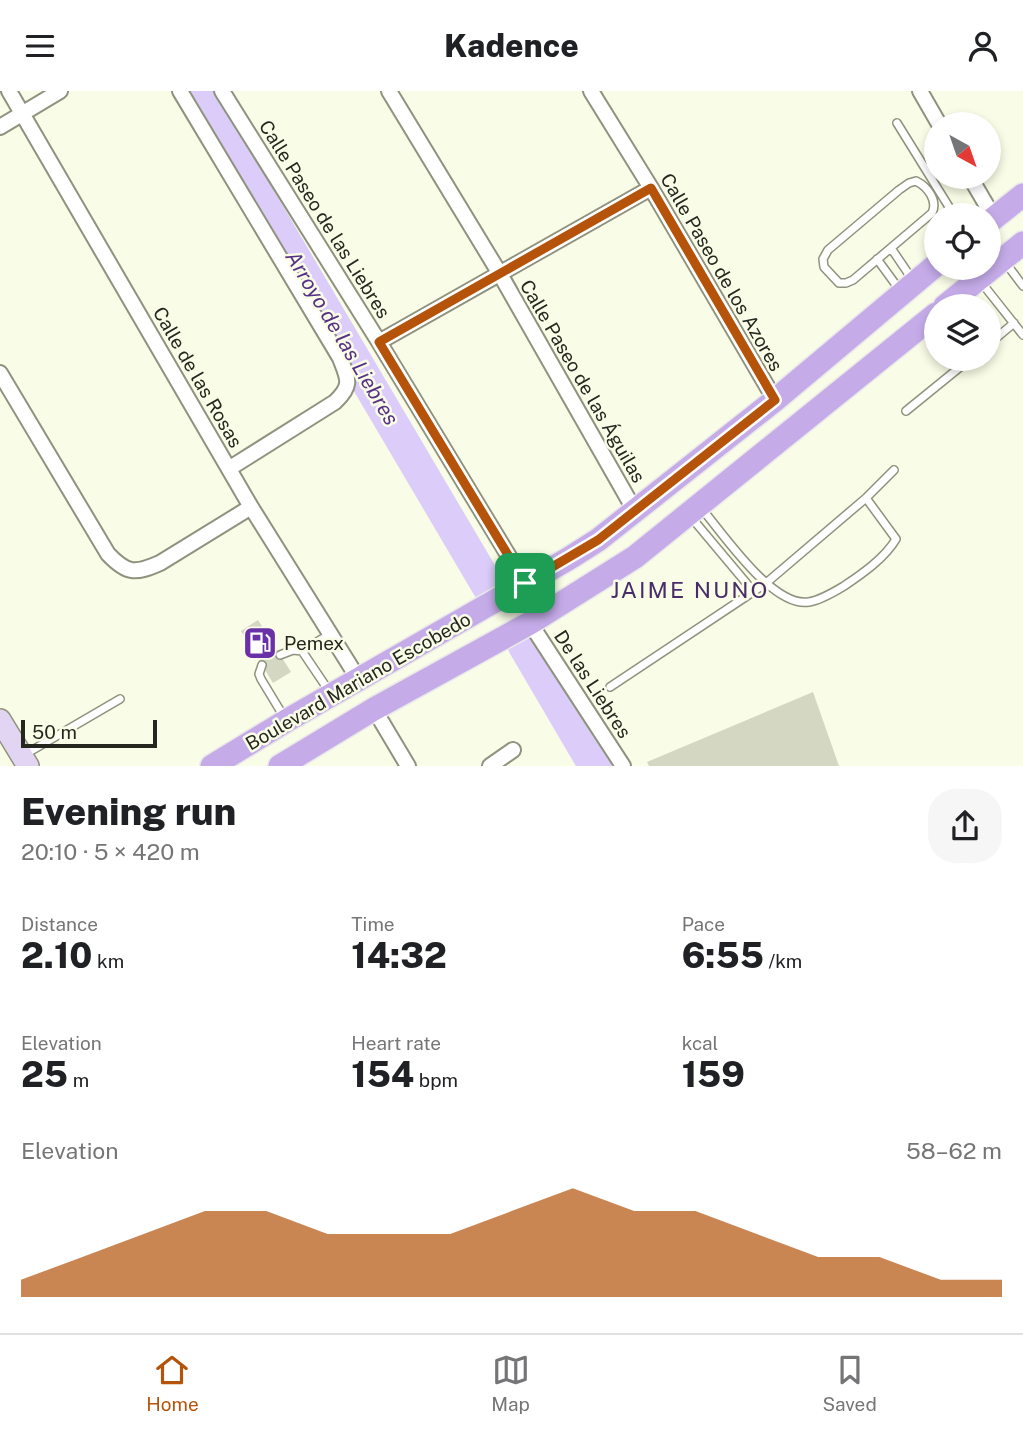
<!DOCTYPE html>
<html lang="en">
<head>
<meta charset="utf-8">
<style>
  :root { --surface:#fff; --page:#f6f6f6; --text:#202124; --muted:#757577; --line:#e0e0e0; --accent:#b45309 }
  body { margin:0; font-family:"Public Sans",sans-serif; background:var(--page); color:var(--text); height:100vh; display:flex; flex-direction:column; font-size:26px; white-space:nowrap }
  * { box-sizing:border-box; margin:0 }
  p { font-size:23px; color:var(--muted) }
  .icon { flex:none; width:38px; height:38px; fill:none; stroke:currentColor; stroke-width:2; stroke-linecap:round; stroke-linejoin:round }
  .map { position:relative; height:675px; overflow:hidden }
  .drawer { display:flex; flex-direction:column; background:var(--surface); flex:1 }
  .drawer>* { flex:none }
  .needle { width:46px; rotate:140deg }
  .buttons { position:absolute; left:924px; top:21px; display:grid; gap:14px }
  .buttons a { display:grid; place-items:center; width:77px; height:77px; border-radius:50%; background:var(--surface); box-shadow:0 4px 10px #0003; font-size:35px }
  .scale { position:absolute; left:21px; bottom:18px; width:136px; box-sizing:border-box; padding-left:7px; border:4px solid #25261e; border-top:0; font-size:19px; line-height:24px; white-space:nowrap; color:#25261e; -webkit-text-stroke:5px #f9fce6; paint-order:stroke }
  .pin { position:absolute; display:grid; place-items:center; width:60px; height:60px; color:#fff; margin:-30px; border-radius:14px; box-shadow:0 4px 10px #0006 }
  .round { display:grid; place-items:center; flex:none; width:74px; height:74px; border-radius:28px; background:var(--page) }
  .overview { display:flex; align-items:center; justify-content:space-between; height:119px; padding:0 21px }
  h1 { font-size:38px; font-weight:800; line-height:52px }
  .stats { display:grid; grid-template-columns:repeat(3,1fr); gap:10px; height:119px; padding:7px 21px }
  .stats div { display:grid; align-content:center }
  .stats b { font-size:35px; font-weight:800 }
  .stats small { font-size:19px; font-weight:400 }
  .stats p { font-size:19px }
  .chart { height:196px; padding:14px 21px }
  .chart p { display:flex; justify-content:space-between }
  .chart svg { width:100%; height:126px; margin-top:7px; fill:var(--accent); opacity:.7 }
  header { display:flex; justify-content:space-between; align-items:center; height:91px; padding:0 21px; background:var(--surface); font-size:32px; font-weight:800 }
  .tab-bar { display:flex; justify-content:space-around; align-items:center; height:98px; border-top:2px solid var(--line); background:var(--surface); font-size:19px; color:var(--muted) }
  .tab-bar a { display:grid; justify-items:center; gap:4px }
  .tab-bar .current { color:var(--accent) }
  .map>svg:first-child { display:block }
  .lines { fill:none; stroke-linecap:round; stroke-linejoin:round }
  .river { stroke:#dcccf9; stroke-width:33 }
  .building { fill:#d4d7c1 }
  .service-casing { stroke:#8f927e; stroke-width:10 }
  .minor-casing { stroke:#8f927e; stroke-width:18 }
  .secondary-casing { stroke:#8f927e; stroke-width:24 }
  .primary-casing { stroke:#e9e9e8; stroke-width:26 }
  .service { stroke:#fff; stroke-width:7 }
  .minor { stroke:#fff; stroke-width:14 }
  .secondary { stroke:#e2d5f4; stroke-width:21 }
  .primary { stroke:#c5ace9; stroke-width:23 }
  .route-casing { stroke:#fff; stroke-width:14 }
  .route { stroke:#b45309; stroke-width:9 }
  .labels { text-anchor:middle; stroke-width:5; stroke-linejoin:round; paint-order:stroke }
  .street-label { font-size:19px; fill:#25261e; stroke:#f9fce6 }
  .poi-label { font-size:19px; fill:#25261e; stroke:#f9fce6; text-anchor:start }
  .water-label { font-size:21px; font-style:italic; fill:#563084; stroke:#f9fce6 }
  .quarter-label { font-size:23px; letter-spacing:2px; fill:#472e69; stroke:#f9fce6 }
</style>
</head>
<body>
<header><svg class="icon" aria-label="menu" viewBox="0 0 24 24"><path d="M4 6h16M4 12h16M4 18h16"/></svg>Kadence<svg class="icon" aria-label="person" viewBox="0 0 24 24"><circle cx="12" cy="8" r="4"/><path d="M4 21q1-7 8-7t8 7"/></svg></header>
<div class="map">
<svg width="1023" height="675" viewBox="0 0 1023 675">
  <rect width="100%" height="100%" fill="#f9fce6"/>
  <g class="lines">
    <path class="river" d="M196 0 488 495
      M524 554 595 675"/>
  </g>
  <path class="building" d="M258 529 291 581 273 592 241 540Z
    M813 601 839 675H649L647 671Z"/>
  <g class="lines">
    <g class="service-casing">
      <path id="service" d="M897 32 954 124
        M916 90C928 96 938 110 932 122L853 189 846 192H839L824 176 823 168 828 159 899 99 909 92Z
        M891 157 912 188
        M877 168 899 198
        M1005 171 1023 195
        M981 191 1023 244
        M989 253 1014 232
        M906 320 970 268
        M702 418C724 444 773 517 809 511 821 509 834 501 844 495 862 483 885 467 896 448L866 407
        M691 426 753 500
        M302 560 330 543
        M280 564 293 559 302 560 329 600
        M262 574 259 583 261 588 284 626
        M610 596 765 493 866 407 894 379
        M24 664 120 608"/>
    </g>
    <g class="minor-casing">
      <path id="minor" d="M9 0 251 416 359 589
        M180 0 340 267C348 288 353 294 335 311L230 377
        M222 0 379 251 525 492
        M389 0 500 183 635 420
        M591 0 651 97 775 309
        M920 0 939 33
        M0 36 60 0
        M970 86 994 127
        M379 251 651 97
        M0 282 108 463C127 483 135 483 160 472L251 416
        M530 532 623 675
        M374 618 408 675
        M490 675 513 659"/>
    </g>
    <g class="secondary-casing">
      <path id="secondary" d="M0 629 28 675"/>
    </g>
    <g class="primary-casing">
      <path id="primary" d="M989 131 1023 104
        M945 215 1023 152
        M212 675 286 630 568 468 598 449 775 309 936 174
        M280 675 374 618 530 532 635 466 936 223"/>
    </g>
    <use href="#service" class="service"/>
    <use href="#minor" class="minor"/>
    <use href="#secondary" class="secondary"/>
    <use href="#primary" class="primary"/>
  </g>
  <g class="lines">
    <g class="route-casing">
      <path id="route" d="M651 97 775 309 598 449 525 492 379 251Z"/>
    </g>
    <use href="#route" class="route"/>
  </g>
  <defs>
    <g id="fuel-square" transform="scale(1.75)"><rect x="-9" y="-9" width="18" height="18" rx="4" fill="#6a30a7" stroke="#f9fce6"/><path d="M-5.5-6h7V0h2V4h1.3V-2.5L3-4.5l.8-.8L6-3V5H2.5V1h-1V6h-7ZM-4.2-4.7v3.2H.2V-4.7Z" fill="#fff"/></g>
  </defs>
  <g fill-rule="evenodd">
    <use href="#fuel-square" x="260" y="552"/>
  </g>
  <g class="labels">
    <g class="street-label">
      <text transform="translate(325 128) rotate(58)" y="7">Calle Paseo de las Liebres</text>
      <text transform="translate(722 181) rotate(60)" y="7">Calle Paseo de los Azores</text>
      <text transform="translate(198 286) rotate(60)" y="7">Calle de las Rosas</text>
      <text transform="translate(583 290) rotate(60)" y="7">Calle Paseo de las Águilas</text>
      <text transform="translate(358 590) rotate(-30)" y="7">Boulevard Mariano Escobedo</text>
      <text transform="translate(593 593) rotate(57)" y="7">De las Liebres</text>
    </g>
    <g class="poi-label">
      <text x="284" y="559">Pemex</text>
    </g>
    <g class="water-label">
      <text transform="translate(342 247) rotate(59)" y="7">Arroyo de las Liebres</text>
    </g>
    <g class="quarter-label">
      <text x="690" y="507">JAIME NUNO</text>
    </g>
  </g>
</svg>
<div class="buttons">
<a><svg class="needle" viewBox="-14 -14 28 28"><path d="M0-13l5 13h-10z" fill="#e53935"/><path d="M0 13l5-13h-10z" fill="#757577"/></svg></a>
<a><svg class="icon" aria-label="locate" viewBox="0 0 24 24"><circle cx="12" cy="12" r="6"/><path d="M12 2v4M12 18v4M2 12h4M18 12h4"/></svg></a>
<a><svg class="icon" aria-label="layers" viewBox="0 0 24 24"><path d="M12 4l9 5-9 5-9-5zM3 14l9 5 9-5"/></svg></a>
</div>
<div class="scale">50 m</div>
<div class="pin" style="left:525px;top:492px;background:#1e9e55"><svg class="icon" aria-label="arrive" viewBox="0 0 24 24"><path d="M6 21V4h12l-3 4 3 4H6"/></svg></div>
</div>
<section class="drawer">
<div class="overview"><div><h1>Evening run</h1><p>20:10 · 5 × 420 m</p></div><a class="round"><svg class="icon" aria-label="share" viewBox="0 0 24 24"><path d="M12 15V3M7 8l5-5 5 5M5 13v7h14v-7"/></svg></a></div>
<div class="stats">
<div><p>Distance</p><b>2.10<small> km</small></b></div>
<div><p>Time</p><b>14:32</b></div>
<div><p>Pace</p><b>6:55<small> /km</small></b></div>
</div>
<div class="stats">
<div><p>Elevation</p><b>25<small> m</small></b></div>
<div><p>Heart rate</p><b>154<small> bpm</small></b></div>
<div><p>kcal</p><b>159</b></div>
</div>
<div class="chart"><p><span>Elevation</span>58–62 m</p>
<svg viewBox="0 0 160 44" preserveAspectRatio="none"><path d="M0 44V38L10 30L20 22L30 14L40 14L50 22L60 22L70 22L80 14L90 6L100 14L110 14L120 22L130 30L140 30L150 38L160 38V44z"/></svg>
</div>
</section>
<nav class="tab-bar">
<a class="current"><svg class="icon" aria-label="home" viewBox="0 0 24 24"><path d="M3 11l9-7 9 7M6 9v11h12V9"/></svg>Home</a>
<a><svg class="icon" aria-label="map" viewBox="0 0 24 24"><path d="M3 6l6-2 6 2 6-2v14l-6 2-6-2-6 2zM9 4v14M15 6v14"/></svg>Map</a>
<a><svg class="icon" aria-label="saved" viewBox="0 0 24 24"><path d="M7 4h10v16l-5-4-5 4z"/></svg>Saved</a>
</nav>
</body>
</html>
